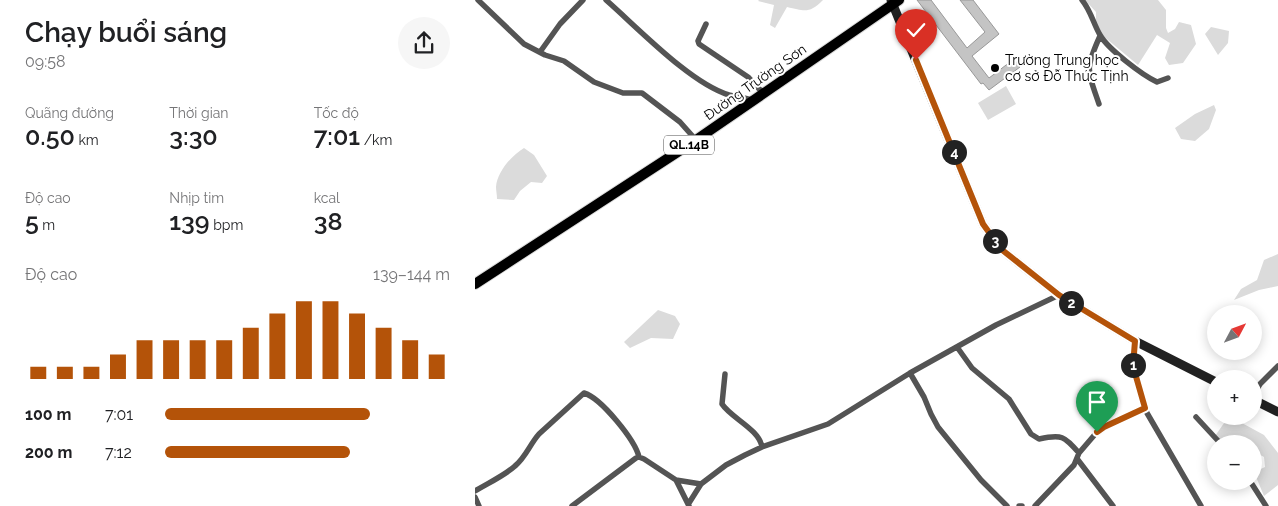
<!DOCTYPE html>
<html lang="vi">
<head>
<meta charset="utf-8">
<style>
  :root { --surface:#fff; --page:#f6f6f6; --text:#202124; --muted:#757577; --accent:#b45309 }
  body { margin:0; font-family:Raleway,sans-serif; background:var(--page); color:var(--text); height:100vh; display:flex; flex-direction:column; font-size:19px; white-space:nowrap }
  * { box-sizing:border-box; margin:0 }
  p { font-size:16px; color:var(--muted) }
  .icon { flex:none; width:28px; height:28px; fill:none; stroke:currentColor; stroke-width:2; stroke-linecap:round; stroke-linejoin:round }
  .map { position:relative; flex:1; overflow:hidden }
  .panel { display:flex; flex-direction:column; background:var(--surface); width:475px }
  .panel>* { flex:none }
  .needle { width:32px; rotate:49deg }
  .buttons { position:absolute; left:732px; top:305px; display:grid; gap:10px }
  .buttons a { display:grid; place-items:center; width:55px; height:55px; border-radius:50%; background:var(--surface); box-shadow:0 2px 12px #0003; font-size:25px }
  .pin { position:absolute; display:grid; place-items:center; width:42px; height:42px; color:#fff; margin:-51px -21px; border-radius:50% 50% 50% 0; rotate:-45deg; box-shadow:0 0 5px #0007 }
  .pin .icon { rotate:45deg }
  .km { position:absolute; width:25px; height:25px; margin:-12px; border-radius:50%; background:#222; color:#fff; font-size:14px; line-height:25px; text-align:center }
  .round { display:grid; place-items:center; flex:none; width:52px; height:52px; border-radius:26px; background:var(--page) }
  .headline { display:flex; align-items:center; justify-content:space-between; height:85px; padding:0 25px }
  h1 { font-size:28px; font-weight:600; line-height:38px }
  .stats { display:grid; grid-template-columns:repeat(3,1fr); gap:8px; height:85px; padding:5px 25px }
  .stats div { display:grid; align-content:center }
  .stats b { font-size:25px; font-weight:600 }
  .stats small { font-size:14px; font-weight:400 }
  .stats p { font-size:14px }
  .chart { height:140px; padding:10px 25px }
  .chart p { display:flex; justify-content:space-between }
  .chart svg { width:100%; height:90px; margin-top:5px; stroke:var(--accent); stroke-width:6 }
  ul { padding:0 25px; list-style:none; font-size:16px }
  li { display:grid; grid-template-columns:80px 60px 1fr; align-items:center; height:38px }
  li i { height:12px; border-radius:6px; background:var(--accent) }
  main { display:flex; flex:1; min-height:0 }
  .map>svg:first-child { display:block }
  .green { fill:#dbdbdb }
  .building { fill:#c4c4c4; stroke:#989898 }
  .lines { fill:none; stroke-linecap:round; stroke-linejoin:round }
  .highway-casing { stroke:#dbdbdb; stroke-width:12 }
  .street { stroke:#545454; stroke-width:5.5 }
  .secondary { stroke:#212121; stroke-width:9 }
  .highway { stroke:#000; stroke-width:10 }
  .route-casing { stroke:#fff; stroke-width:10 }
  .route { stroke:#b45309; stroke-width:6 }
  .poi-dot { fill:#000; stroke:#fff; stroke-width:2 }
  .labels { text-anchor:middle; stroke-width:4; stroke-linejoin:round; paint-order:stroke }
  .shield { fill:#fff; stroke:#4c4c4c; stroke-width:1 }
  .shield-label { font-size:12px; font-weight:bold; fill:#000 }
  .poi-label { font-size:14px; fill:#000; stroke:#fff; text-anchor:start }
  .street-label { font-size:14px; fill:#000; stroke:#fff }
</style>
</head>
<body>
<main>
<section class="panel">
<div class="headline"><div><h1>Chạy buổi sáng</h1><p>09:58</p></div><a class="round"><svg class="icon" aria-label="share" viewBox="0 0 24 24"><path d="M12 15V3M7 8l5-5 5 5M5 13v7h14v-7"/></svg></a></div>
<div class="stats">
<div><p>Quãng đường</p><b>0.50<small> km</small></b></div>
<div><p>Thời gian</p><b>3:30</b></div>
<div><p>Tốc độ</p><b>7:01<small> /km</small></b></div>
</div>
<div class="stats">
<div><p>Độ cao</p><b>5<small> m</small></b></div>
<div><p>Nhịp tim</p><b>139<small> bpm</small></b></div>
<div><p>kcal</p><b>38</b></div>
</div>
<div class="chart"><p><span>Độ cao</span>139–144 m</p>
<svg viewBox="0 0 160 44" preserveAspectRatio="none"><path d="M5 44V38M15 44V38M25 44V38M35 44V32M45 44V25M55 44V25M65 44V25M75 44V25M85 44V19M95 44V12M105 44V6M115 44V6M125 44V12M135 44V19M145 44V25M155 44V32"/></svg>
</div>
<ul>
<li><b>100 m</b>7:01<i style="width:72%"></i></li>
<li><b>200 m</b>7:12<i style="width:65%"></i></li>
</ul>
</section>
<div class="map">
<svg width="803" height="506" viewBox="0 0 803 506">
  <rect width="100%" height="100%" fill="#fff"/>
  <path class="green" d="M284 0H348C334 14 330 11 312 7L300 28 295 25 299 5 283 1Z
    M610 0H683L691 10V28L693 33 700 29 704 22 716 25 721 44 708 63 694 65 690 58 695 43 682 35 663 65 621 30V12Z
    M736 27 754 31 753 43 743 55 730 34Z
    M531 86 541 104 513 120 503 103Z
    M739 105 741 110 734 129 720 141 706 139 700 128 720 114Z
    M49 148 59 155 72 176 67 183 56 182 45 191 39 200 22 199C22 195 21 190 21 187 22 172 37 155 49 148Z
    M803 254V286L784 290 759 300 766 289 782 280 789 260Z
    M183 310 200 316 205 324 198 339 176 338 155 348 149 342Z
    M754 416 789 435 803 453V485L789 496 779 472 790 467 789 457 782 453 779 457V444H749L740 436Z"/>
  <path class="building" d="M442 0H456L492 48 510 32 485 0H498L524 34 497 56 514 78 539 59 545 67 514 90 508 83 506 84Z"/>
  <g class="lines">
    <g class="highway-casing">
      <path id="highway" d="M0 284 221 140 424 0"/>
    </g>
    <path class="street" d="M3 0 49 44 70 55 89 61 119 82 148 93H167L205 122 221 140
      M131 0C163 28 215 83 254 95 262 97 270 98 277 100
      M607 0C616 11 618 23 625 35 633 49 667 75 682 82L693 78
      M231 24 223 41 224 44 273 77 288 93
      M65 52 85 24 108 0
      M624 104C612 69 610 69 625 36
      M660 341 658 366 666 397 672 413 726 506
      M482 347 497 368 534 399 556 434 564 439C587 434 589 436 604 453
      M435 373 449 397 456 414 463 427 506 480 532 506
      M250 374 247 404C256 418 284 429 287 447
      M779 394 785 384 803 366
      M721 417 746 444
      M603 460 638 506
      M201 480 214 506
      M775 481 791 506
      M0 491C13 483 29 476 40 466 51 457 55 444 64 434L109 393C126 398 160 440 164 457
      M0 497 4 506
      M214 503 226 484
      M97 506 161 458 164 457 169 459 201 480 226 484 251 465 270 455 287 447 353 424 435 373 521 325 584 295
      M544 506H547
      M560 506 599 465 604 453 622 432 629 427 670 408"/>
    <path class="secondary" d="M416 0 508 224 526 249 584 295 660 341 741 382
      M779 400 803 412"/>
    <use href="#highway" class="highway"/>
  </g>
  <g class="lines">
    <g class="route-casing">
      <path id="route" d="M441 60 508 224 526 249 584 295 660 341 658 366 670 408 629 427 622 432"/>
    </g>
    <use href="#route" class="route"/>
  </g>
  <circle class="poi-dot" cx="520" cy="68" r="5"/>
  <g class="labels">
    <rect class="shield" x="189" y="135.5" width="50" height="19" rx="4"/>
    <g class="shield-label">
      <text x="214" y="149">QL.14B</text>
    </g>
    <g class="poi-label">
      <text x="530" y="65">Trường Trung học<tspan x="530" dy="16">cơ sở Đỗ Thúc Tịnh</tspan></text>
    </g>
    <g class="street-label">
      <text transform="translate(280 82) rotate(-35)" y="5">Đường Trường Sơn</text>
    </g>
  </g>
</svg>
<div class="buttons">
<a><svg class="needle" viewBox="-14 -14 28 28"><path d="M0-13l5 13h-10z" fill="#e53935"/><path d="M0 13l5-13h-10z" fill="#757577"/></svg></a>
<a>+</a>
<a>−</a>
</div>
<div class="pin" style="left:622px;top:432px;background:#1e9e55"><svg class="icon" aria-label="arrive" viewBox="0 0 24 24"><path d="M6 21V4h12l-3 4 3 4H6"/></svg></div>
<div class="pin" style="left:441px;top:60px;background:#d93025"><svg class="icon" aria-label="check" viewBox="0 0 24 24"><path d="M5 12l5 5 9-10"/></svg></div>
<b class="km" style="left:658px;top:365px">1</b>
<b class="km" style="left:596px;top:303px">2</b>
<b class="km" style="left:520px;top:241px">3</b>
<b class="km" style="left:479px;top:152px">4</b>
</div>
</main>
</body>
</html>
